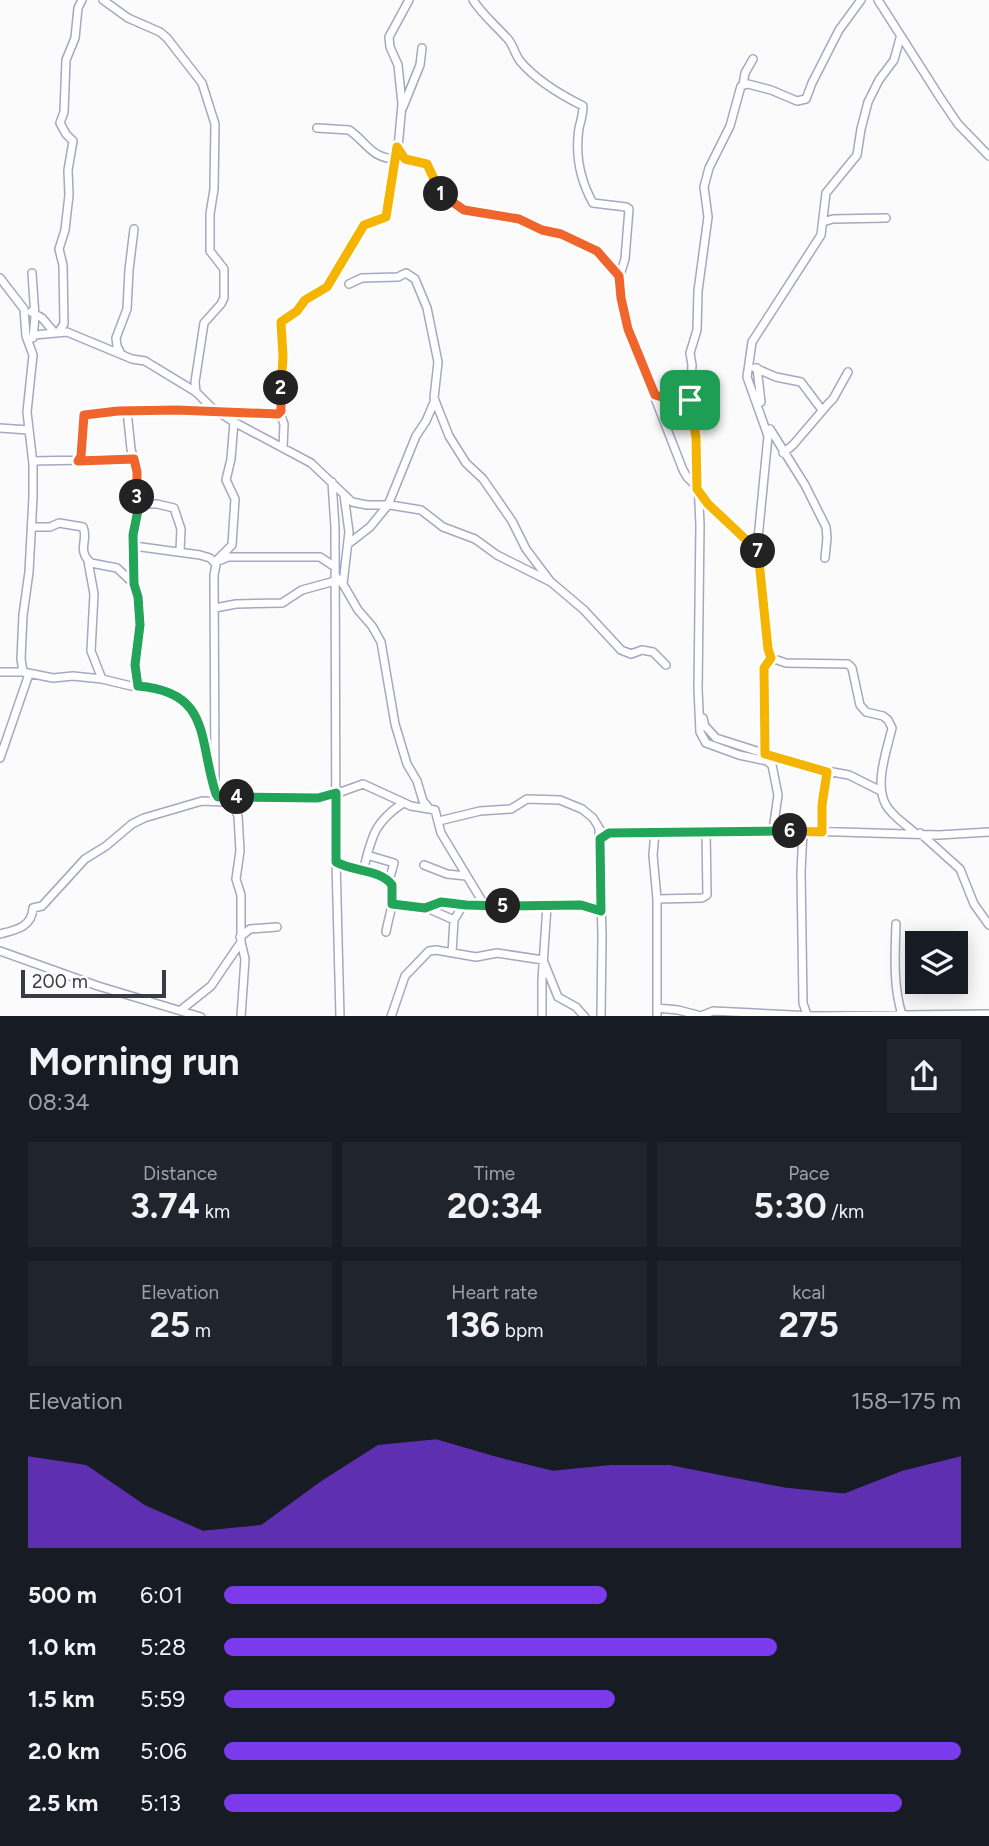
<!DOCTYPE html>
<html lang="en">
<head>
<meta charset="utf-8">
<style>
  :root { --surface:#171b24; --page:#20242c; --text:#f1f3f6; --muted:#9ea1a6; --accent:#7c3aed }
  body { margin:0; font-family:Figtree,sans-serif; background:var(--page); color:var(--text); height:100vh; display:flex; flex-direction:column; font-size:26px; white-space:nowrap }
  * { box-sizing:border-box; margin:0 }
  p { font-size:23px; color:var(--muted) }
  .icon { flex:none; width:38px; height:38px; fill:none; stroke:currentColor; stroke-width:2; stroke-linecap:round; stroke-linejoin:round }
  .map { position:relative; height:1016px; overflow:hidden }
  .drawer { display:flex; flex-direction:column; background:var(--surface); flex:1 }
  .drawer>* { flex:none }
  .buttons { position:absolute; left:905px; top:931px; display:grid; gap:14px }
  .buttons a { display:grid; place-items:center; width:63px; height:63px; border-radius:0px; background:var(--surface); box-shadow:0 4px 18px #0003; font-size:35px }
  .scale { position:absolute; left:21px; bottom:18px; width:145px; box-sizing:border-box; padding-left:7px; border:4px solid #3a3a45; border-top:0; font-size:19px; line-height:24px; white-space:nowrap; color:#3a3a45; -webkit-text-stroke:5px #fbfbfb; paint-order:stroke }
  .pin { position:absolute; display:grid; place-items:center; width:60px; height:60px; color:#fff; margin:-30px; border-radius:14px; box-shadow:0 4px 10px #0006 }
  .km { position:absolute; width:35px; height:35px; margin:-18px; border-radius:50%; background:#222; color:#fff; font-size:19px; line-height:35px; text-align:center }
  .round { display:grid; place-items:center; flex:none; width:74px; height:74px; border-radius:0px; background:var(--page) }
  .overview { display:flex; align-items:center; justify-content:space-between; height:119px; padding:0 28px }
  h1 { font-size:38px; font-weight:700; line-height:52px }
  .metrics { display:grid; grid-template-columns:repeat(3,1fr); gap:10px; height:119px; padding:7px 28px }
  .metrics div { display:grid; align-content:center; border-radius:0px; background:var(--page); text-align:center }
  .metrics b { font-size:35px; font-weight:700 }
  .metrics small { font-size:19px; font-weight:400 }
  .metrics p { font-size:19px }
  .chart { height:196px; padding:14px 28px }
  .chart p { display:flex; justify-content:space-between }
  .chart svg { width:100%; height:126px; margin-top:7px; fill:var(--accent); opacity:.7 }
  ul { padding:0 28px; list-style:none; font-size:23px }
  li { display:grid; grid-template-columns:112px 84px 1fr; align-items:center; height:52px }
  li i { height:18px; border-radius:9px; background:var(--accent) }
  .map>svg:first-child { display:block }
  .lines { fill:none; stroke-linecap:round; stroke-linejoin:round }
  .minor-casing { stroke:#a6a7c1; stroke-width:10 }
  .minor { stroke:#fff; stroke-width:7 }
  .split-1-casing { stroke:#fff; stroke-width:14 }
  .split-2-casing { stroke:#fff; stroke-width:14 }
  .split-3-casing { stroke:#fff; stroke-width:14 }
  .split-4-casing { stroke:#fff; stroke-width:14 }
  .split-5-casing { stroke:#fff; stroke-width:14 }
  .split-6-casing { stroke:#fff; stroke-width:14 }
  .split-7-casing { stroke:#fff; stroke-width:14 }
  .split-8-casing { stroke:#fff; stroke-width:14 }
  .split-1 { stroke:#f0652b; stroke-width:9 }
  .split-2 { stroke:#f5b400; stroke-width:9 }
  .split-3 { stroke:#f0652b; stroke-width:9 }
  .split-4 { stroke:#22a559; stroke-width:9 }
  .split-5 { stroke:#22a559; stroke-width:9 }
  .split-6 { stroke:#22a559; stroke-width:9 }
  .split-7 { stroke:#f5b400; stroke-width:9 }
  .split-8 { stroke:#f5b400; stroke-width:9 }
</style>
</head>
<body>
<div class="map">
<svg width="989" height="1017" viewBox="0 0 989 1017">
  <rect width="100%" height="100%" fill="#fbfbfb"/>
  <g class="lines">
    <g class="minor-casing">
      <path id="minor" d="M103 0 128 18 160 32 167 38 202 83 215 124 214 189 210 214V251L224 269V298L221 304 204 323 195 382 196 392
        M473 0C482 14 495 25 506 37 513 43 514 53 520 61 535 79 561 95 583 106 583 114 581 121 579 128 575 155 580 180 593 203L626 207 629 209 625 259 619 278
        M878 0 941 99 958 124 989 156
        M743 85 745 73 753 59
        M403 107 420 65 422 48
        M317 128 349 130C367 142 371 159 397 159
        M397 147 405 159 427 164 433 175 438 191 455 206 469 212 519 220 542 230 561 235 597 251 618 275 628 329 683 470 687 477 697 487
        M823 222 833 219 886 218
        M32 273 35 317 33 338
        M0 278 24 309 26 336 33 355 27 412 33 464V497L29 572 23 615 21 659 23 672
        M349 284 362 278 398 277 406 273 415 279 427 308 438 362 434 398 449 436 466 463 483 479 512 521 526 549 550 581
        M31 312 42 318 54 332
        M59 331 64 324 63 265 59 249 65 230 69 195 68 170 73 141 66 134 60 123 64 112 66 60 75 38 78 8 82 0
        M34 335 67 332 132 359 145 361 196 392 212 408 234 422 311 463 352 502 367 505H390L421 510 443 527 475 539 497 555 551 582 584 610 621 650 631 654 642 650 653 652 666 665
        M121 354 117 346 116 338 127 309 129 270 134 229
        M755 368 776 377 801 382 822 410
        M757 368 761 402
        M655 395 669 399 690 400
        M127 411 131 449 137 473V510L133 535 134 583
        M278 414 281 411 283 357 281 322 297 311 305 300 327 287 364 225 384 219 387 214 397 159 402 104 398 65 390 47 389 37 409 0
        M0 428 28 430
        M770 429 805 485 826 527 827 538 825 558
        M783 453 793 445 828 404 833 399 848 372
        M33 461 134 459
        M78 461 81 456 83 417 92 413 177 410 275 413 281 416 284 424 283 448
        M332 482 335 527 336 862 340 1017
        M699 492 708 504 757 549 771 658 786 663 848 664 852 668 860 705 866 712 883 716 888 720 892 728C887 750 874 784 886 805 892 816 905 824 914 832
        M137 504H157L174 508 181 529 180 551
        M32 527H50L59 523 83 527C89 540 76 550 91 563L117 568 134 584 137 590 140 625 135 665 138 686
        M348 544 370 527 388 505 416 436 426 421 435 400
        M134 546 200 555 210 558 216 564
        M757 549 768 436 747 377 752 342 821 235 826 193 857 155 861 129 868 102 879 80 894 60 900 38
        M221 560 228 557H320L335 567
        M88 561 94 594 91 651 102 679
        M335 576 343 584 358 610 372 626 381 642 395 724 407 764 417 781 423 801 428 807
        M343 584 349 532 344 495
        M215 608 236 604 282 603 302 590 335 581
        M0 672H23L53 678 73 676 102 679 131 686 161 688 176 695 188 706 199 724 216 794 236 811 238 816 240 851 236 879 241 895V942L245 959 241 1017
        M703 718 705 726 716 738 810 768 849 775 881 791
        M765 754 764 669 771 658
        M0 758 29 674
        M215 781 214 575 217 560 232 545 235 499 226 480 231 459 234 422
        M219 797 324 798 363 784 411 806 435 810 441 833 485 906 581 905 601 911
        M439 821 480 811 511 809 527 799 560 800 582 809 593 818 601 831 609 833 773 830 939 835 989 832
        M599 828 602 935 601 1017
        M773 830 778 795 772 765 767 761 739 755 706 743 700 732 698 689 700 525 696 437 690 400 692 365 690 353 697 330 698 291 708 217 704 187 709 168 730 126 741 86 748 84 771 90 797 101 806 99 812 83 839 30 861 0
        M803 831 801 872 803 1003 807 1015
        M655 832 653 855 657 899V1017
        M822 832V805L827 773
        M920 833 960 869 974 904 989 925
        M367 855 394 863 389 881
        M336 862C356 873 395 868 393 898 392 909 388 920 386 932
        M424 865 447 874 466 876
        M363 871C372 838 372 824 403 803
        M657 899 702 898 707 895 706 831
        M392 904 425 908 441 902 485 906
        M427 908 454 920
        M896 924C895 956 893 985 902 1015
        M0 934C16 930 32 927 33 908L42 906 85 859 106 846 132 824 144 818 202 801 224 802
        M240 937 250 929 277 927
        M0 951 98 986 201 1017
        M452 953 454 920 463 905
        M657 1008 678 1010 701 1016 713 1011 812 1016 989 1014
        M181 1010 211 986 241 942
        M391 1017 405 976 429 951 436 950 476 957 497 953 543 960 558 997 576 1007 585 1017
        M542 1017V980L547 906"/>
    </g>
    <use href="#minor" class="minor"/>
  </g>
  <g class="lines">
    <g class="split-1-casing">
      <path id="split-1" d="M441 194 464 210 519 219 542 230 561 234 597 251 619 276 621 298 628 329 655 395 669 399 690 400"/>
    </g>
    <g class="split-2-casing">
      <path id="split-2" d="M281 388 283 357 281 322 297 311 305 300 327 287 364 225 386 217 397 147 405 159 427 164 441 194"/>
    </g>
    <g class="split-3-casing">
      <path id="split-3" d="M137 497V472L134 459 78 461 81 456 84 415 118 411 177 410 278 414 281 411V388"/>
    </g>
    <g class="split-4-casing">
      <path id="split-4" d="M137 497 138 510 133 535 134 584 138 597 140 625 135 665 138 686C212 692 198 740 216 794L218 797H237"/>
    </g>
    <g class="split-5-casing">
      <path id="split-5" d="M237 797 318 798 336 793V862C354 872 380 869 392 885V904L425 908 441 902 466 905 503 906"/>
    </g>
    <g class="split-6-casing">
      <path id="split-6" d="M503 906 581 905 601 911 600 839 609 833 790 831"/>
    </g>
    <g class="split-7-casing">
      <path id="split-7" d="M758 551 768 649 771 658 764 668 765 754 827 772 822 805V832L790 831"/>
    </g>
    <g class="split-8-casing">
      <path id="split-8" d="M690 400 696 438 697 489 708 504 758 551"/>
    </g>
    <use href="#split-1" class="split-1"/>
    <use href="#split-2" class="split-2"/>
    <use href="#split-3" class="split-3"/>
    <use href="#split-4" class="split-4"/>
    <use href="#split-5" class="split-5"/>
    <use href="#split-6" class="split-6"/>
    <use href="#split-7" class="split-7"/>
    <use href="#split-8" class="split-8"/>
  </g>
</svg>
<div class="buttons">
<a><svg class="icon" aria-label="layers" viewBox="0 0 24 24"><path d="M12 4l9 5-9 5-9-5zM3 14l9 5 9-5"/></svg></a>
</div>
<div class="scale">200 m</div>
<div class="pin" style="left:690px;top:400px;background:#1e9e55"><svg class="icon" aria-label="arrive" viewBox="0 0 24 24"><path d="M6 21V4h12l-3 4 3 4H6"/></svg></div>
<b class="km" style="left:441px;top:194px">1</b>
<b class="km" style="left:281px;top:388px">2</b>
<b class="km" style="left:137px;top:497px">3</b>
<b class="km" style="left:237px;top:797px">4</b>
<b class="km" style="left:503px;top:906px">5</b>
<b class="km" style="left:790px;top:831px">6</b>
<b class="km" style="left:758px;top:551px">7</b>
</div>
<section class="drawer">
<div class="overview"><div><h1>Morning run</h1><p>08:34</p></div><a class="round"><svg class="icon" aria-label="share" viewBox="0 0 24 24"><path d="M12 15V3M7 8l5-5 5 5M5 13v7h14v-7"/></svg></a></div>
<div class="metrics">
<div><p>Distance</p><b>3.74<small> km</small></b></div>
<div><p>Time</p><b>20:34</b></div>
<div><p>Pace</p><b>5:30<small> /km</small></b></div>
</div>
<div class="metrics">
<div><p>Elevation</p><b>25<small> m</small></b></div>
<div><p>Heart rate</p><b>136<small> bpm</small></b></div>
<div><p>kcal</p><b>275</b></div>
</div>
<div class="chart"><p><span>Elevation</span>158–175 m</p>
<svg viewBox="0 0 160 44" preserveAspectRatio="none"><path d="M0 44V12L10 15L20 29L30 38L40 36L50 21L60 8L70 6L80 12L90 17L100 15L110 15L120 19L130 23L140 25L150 17L160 12V44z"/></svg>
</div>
<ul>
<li><b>500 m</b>6:01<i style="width:52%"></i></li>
<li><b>1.0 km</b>5:28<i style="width:75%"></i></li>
<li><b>1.5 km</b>5:59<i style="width:53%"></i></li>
<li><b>2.0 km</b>5:06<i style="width:100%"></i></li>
<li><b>2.5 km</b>5:13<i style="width:92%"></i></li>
</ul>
</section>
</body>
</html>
